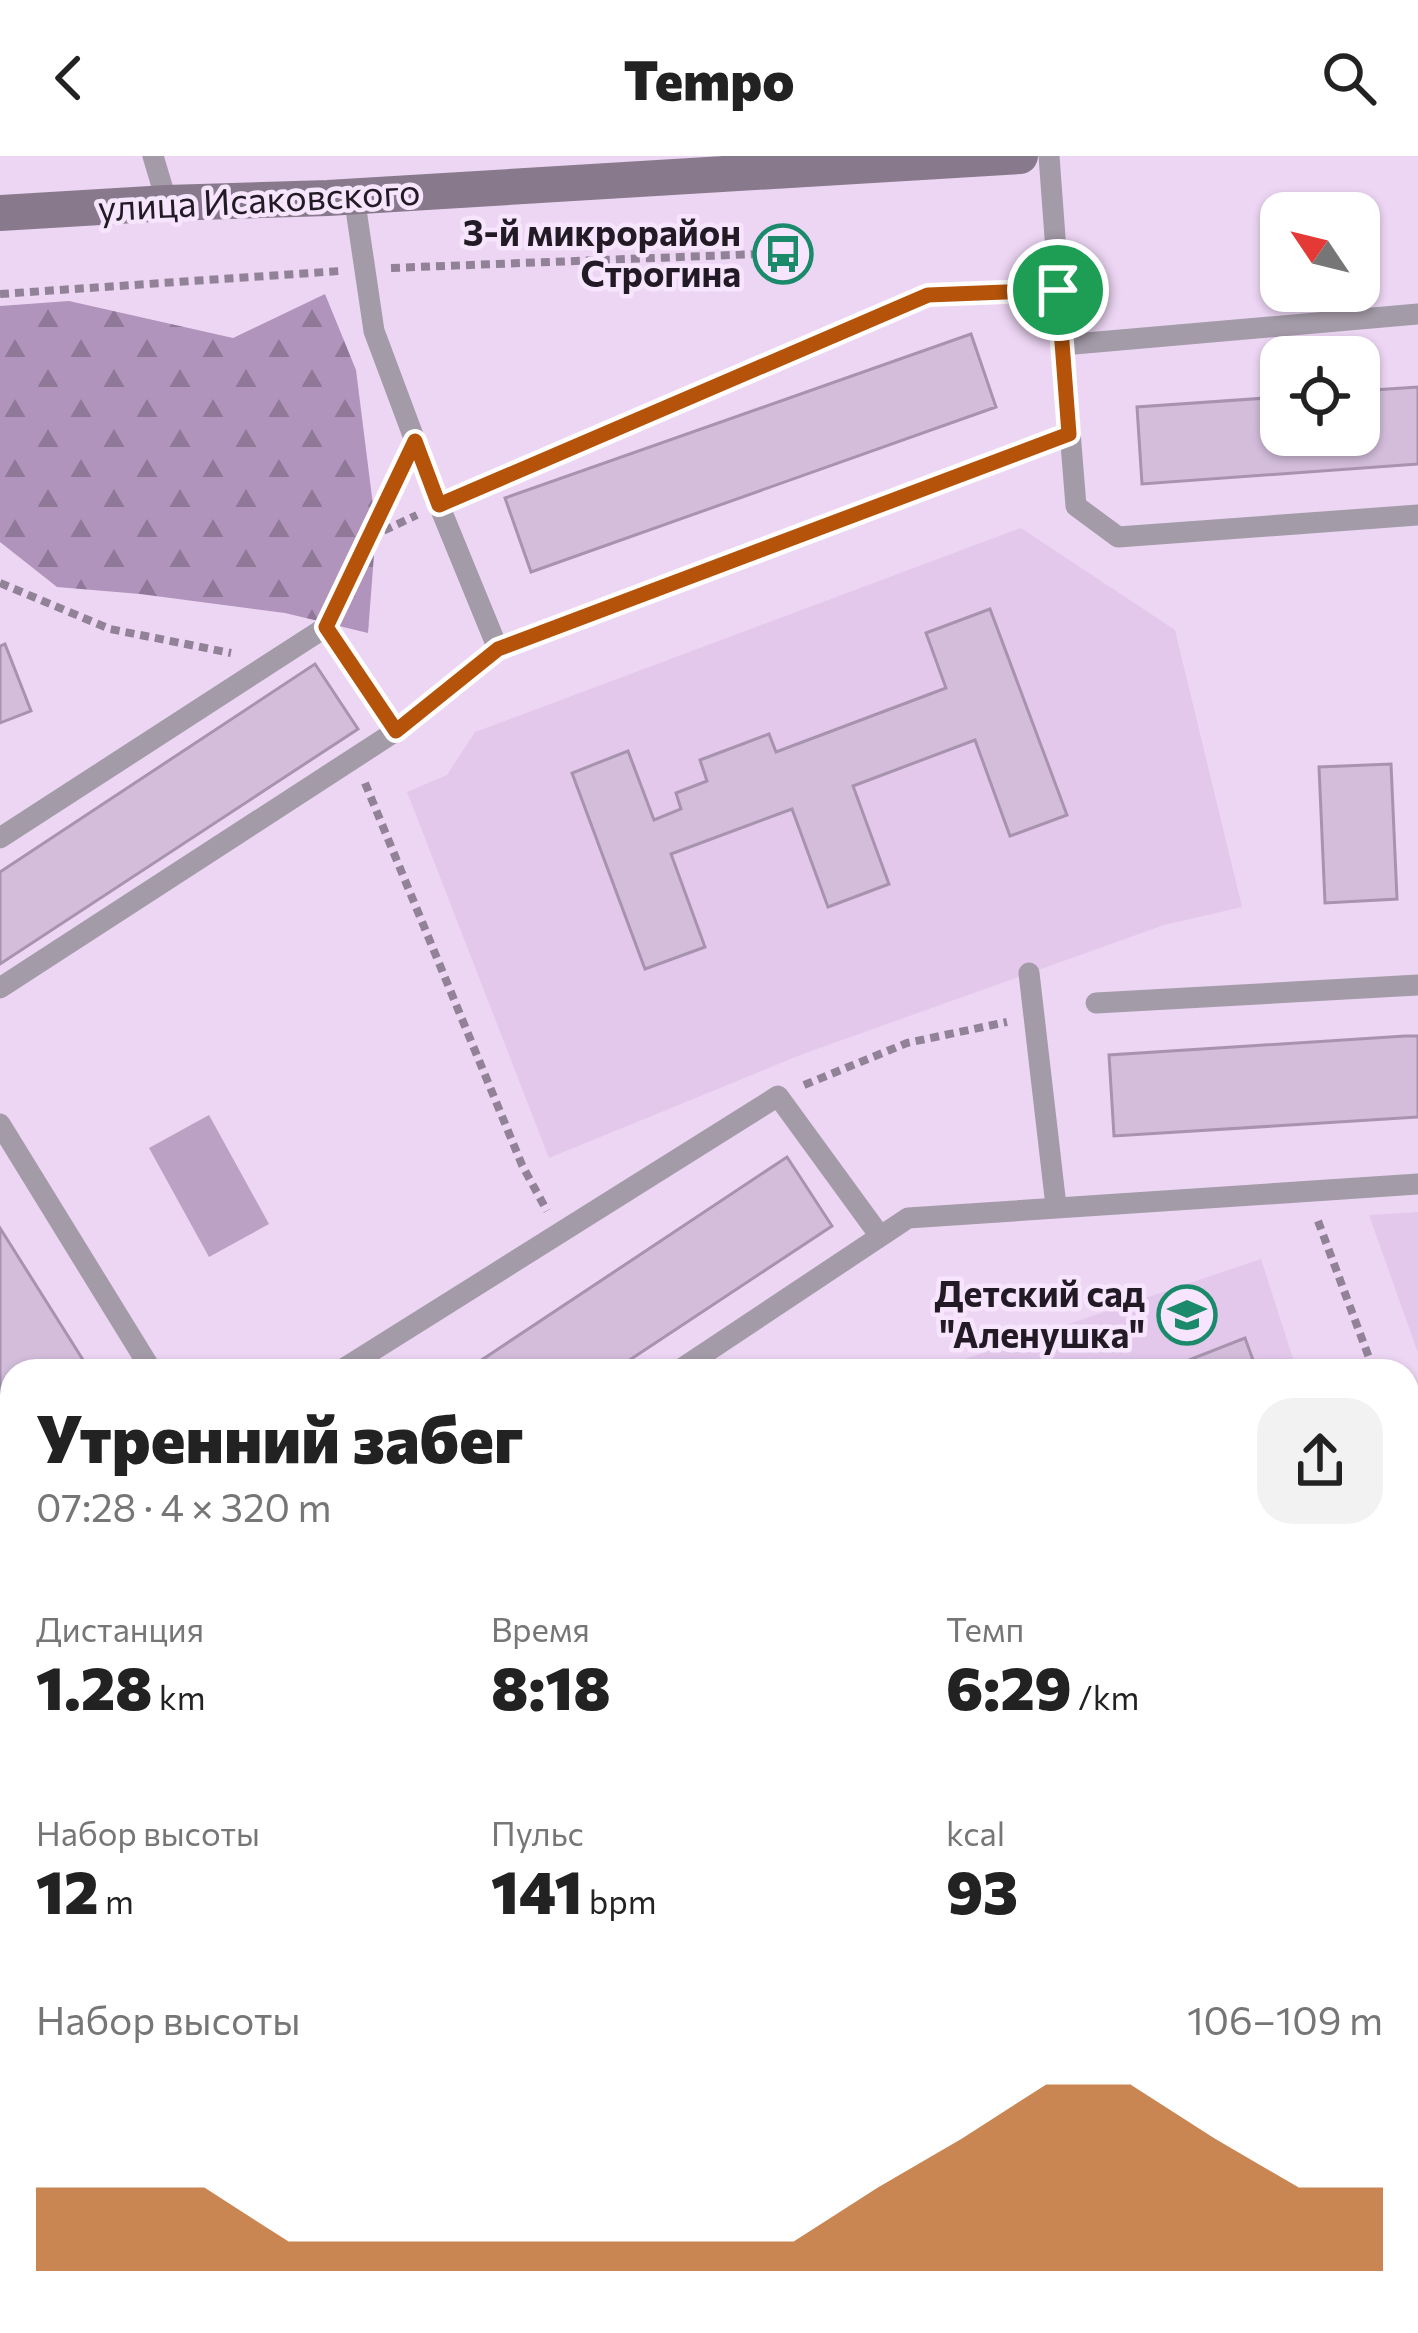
<!DOCTYPE html>
<html lang="ru">
<head>
<meta charset="utf-8">
<style>
  :root { --surface:#fff; --page:#f2f2f2; --text:#222; --muted:#767676; --accent:#b45309 }
  body { margin:0; font-family:Commissioner,sans-serif; background:var(--page); color:var(--text); height:100vh; display:flex; flex-direction:column; font-size:45px; white-space:nowrap }
  * { box-sizing:border-box; margin:0 }
  p { font-size:39px; color:var(--muted) }
  .icon { flex:none; width:66px; height:66px; fill:none; stroke:currentColor; stroke-width:2; stroke-linecap:round; stroke-linejoin:round }
  .map { position:relative; flex:1; overflow:hidden }
  .side { position:absolute; left:0px; top:1203px; width:1419px; height:975px; display:flex; flex-direction:column; background:var(--surface); border-radius:36px 36px 0 0; box-shadow:0 3px 9px #0004 }
  .side>* { flex:none }
  .needle { width:78px; rotate:305deg }
  .tools { position:absolute; left:1260px; top:36px; display:grid; gap:24px }
  .tools a { display:grid; place-items:center; width:120px; height:120px; border-radius:24px; background:var(--surface); box-shadow:0 3px 9px #0004; font-size:60px }
  .pin { position:absolute; display:grid; place-items:center; width:102px; height:102px; color:#fff; margin:-51px; border:6px solid #fff; border-radius:50%; box-shadow:0 3px 12px #0007 }
  .round { display:grid; place-items:center; flex:none; width:126px; height:126px; border-radius:36px; background:var(--page) }
  .overview { display:flex; align-items:center; justify-content:space-between; height:204px; padding:0 36px }
  h1 { font-size:66px; font-weight:800; line-height:90px }
  .stats { display:grid; grid-template-columns:repeat(3,1fr); gap:18px; height:204px; padding:12px 36px }
  .stats div { display:grid; align-content:center }
  .stats b { font-size:60px; font-weight:800 }
  .stats small { font-size:33px; font-weight:400 }
  .stats p { font-size:33px }
  .chart { height:336px; padding:24px 36px }
  .chart p { display:flex; justify-content:space-between }
  .chart svg { width:100%; height:216px; margin-top:12px; fill:var(--accent); opacity:.7 }
  header { display:flex; justify-content:space-between; align-items:center; height:156px; padding:0 36px; background:var(--surface); font-size:54px; font-weight:800 }
  .map>svg:first-child { display:block }
  .built { fill:#e3c8ec }
  .forest { fill:url(#forest-firs) }
  .park { fill:#bba2c4 }
  .building { fill:#d3bddb; stroke:#a893af; stroke-width:3 }
  .lines { fill:none; stroke-linecap:round; stroke-linejoin:round }
  .path { stroke:#928297; stroke-width:8; stroke-dasharray:9 6; stroke-linecap:butt }
  .lane { stroke:#a49ba8; stroke-width:21 }
  .secondary { stroke:#887a8c; stroke-width:36 }
  .route-casing { stroke:#fff; stroke-width:24 }
  .route { stroke:#b45309; stroke-width:15 }
  .labels { text-anchor:middle; stroke-width:9; stroke-linejoin:round; paint-order:stroke }
  .street-label { font-size:36px; fill:#221a24; stroke:#f7e5fd }
  .poi-label { font-size:36px; font-weight:bold; fill:#221a24; stroke:#f7e5fd; text-anchor:end }
</style>
</head>
<body>
<header><svg class="icon" aria-label="back" viewBox="0 0 24 24"><path d="M15 5l-7 7 7 7"/></svg>Tempo<svg class="icon" aria-label="search" viewBox="0 0 24 24"><circle cx="10" cy="10" r="6"/><path d="M15 15l6 6"/></svg></header>
<div class="map">
<svg width="1418" height="2177" viewBox="0 0 1418 2177">
  <defs>
    <pattern id="forest-firs" width="22" height="20" patternUnits="userSpaceOnUse" patternTransform="scale(3)"><rect width="22" height="20" fill="#b194bb"/><path d="M5 1l3.5 6h-7zM16 11l3.5 6h-7z" fill="#907898"/></pattern>
  </defs>
  <rect width="100%" height="100%" fill="#edd6f4"/>
  <path class="built" d="M1021 372 1175 474 1242 751 1164 769 803 898 549 1002 407 636 447 619 475 576Z
    M1418 1056V1197L1369 1059Z
    M1261 1103 1297 1215H929Z
    M0 1500 12 1517V2166H395L380 2177H0Z
    M1418 1957V2177H954L950 2166H1407V1961Z"/>
  <path class="forest" d="M325 138 356 214 376 373 368 477 285 457 140 438 57 431 0 386V150L69 145 233 182Z"/>
  <path class="park" d="M209 959 269 1068 209 1101 149 992Z"/>
  <path class="building" d="M971 178 996 251 531 416 505 342Z
    M1418 231V308L1142 328 1137 251 1281 241V279H1359V235Z
    M990 453 1067 659 1010 680 975 584 853 630 889 728 828 751 792 653 671 698 705 791 645 813 572 617 628 595 654 664 681 653 676 637 707 625 700 604 769 578 776 596 946 532 926 477Z
    M5 488 31 555 0 567V490Z
    M315 508 358 573 0 808V716Z
    M1391 608 1397 743 1325 747 1319 611Z
    M1405 880H1418V961L1114 980 1109 899Z
    M787 1001 832 1070 613 1215H465Z
    M0 1072 90 1215H12V1260L0 1241Z
    M1245 1182 1257 1215H1184L1181 1207Z
    M1418 1716V1802L1407 1806V1719Z
    M12 1828V1948L0 1956V1836Z
    M0 2015 12 2032V2166H196L180 2177H0Z
    M1418 2085V2149L1407 2153V2090Z
    M1094 2166H1158L1162 2177H1098Z
    M1212 2166H1372L1374 2177H1194L1193 2173Z"/>
  <g class="lines">
    <path class="path" d="M391 112 785 97
      M0 138 340 115
      M370 381 417 359
      M0 427 110 473 231 497
      M338 446 399 319
      M415 559 479 508
      M365 627 522 1009 547 1055
      M804 929 907 887 1007 866
      M1318 1065 1374 1215
      M1407 1305 1418 1335
      M1407 1929 1418 1925
      M223 2177 239 2166
      M410 2177 424 2166"/>
    <path class="lane" d="M153 0 167 47
      M1049 0 1063 189 1418 158
      M354 40 374 175 439 349
      M1058 133 928 139 439 349 498 493 1069 278
      M1063 189 1076 350 1118 381 1418 359
      M0 682 326 471 396 575 0 832
      M1029 817 1056 1050
      M1096 847 1418 829
      M0 968 152 1215
      M340 1215 778 940 880 1080
      M678 1215 908 1062 1418 1028
      M0 1334 12 1353
      M1407 1671 1418 1667
      M1407 1868 1418 1864
      M889 2166 894 2177
      M727 2177 741 2166"/>
    <path class="secondary" d="M0 57 167 47 328 42 1020 0"/>
  </g>
  <g class="lines">
    <g class="route-casing">
      <path id="route" d="M1058 134 1069 278 498 493 396 575 326 471 415 285 439 349 928 139Z"/>
    </g>
    <use href="#route" class="route"/>
  </g>
  <defs>
    <g id="bus-ring" transform="scale(3)"><circle r="9.5" fill="#f7e5fd" stroke="#1b8a6a" stroke-width="1.5"/><path d="M-5-6H5V4H4V6H2V4H-2V6H-4V4H-5ZM-3.5-4V0h7V-4ZM-3.5 1.2v1.5H-2V1.2ZM2 1.2v1.5H3.5V1.2Z" fill="#1b8a6a"/></g>
    <g id="school-ring" transform="scale(3)"><circle r="9.5" fill="#f7e5fd" stroke="#1b8a6a" stroke-width="1.5"/><path d="M0-5L7-2L0 1L-7-2ZM-4 1L0 2.5L4 1V4Q0 6-4 4Z" fill="#1b8a6a"/></g>
  </defs>
  <g fill-rule="evenodd">
    <use href="#bus-ring" x="783" y="98"/>
    <use href="#school-ring" x="1187" y="1159"/>
  </g>
  <g class="labels">
    <g class="street-label">
      <text transform="translate(259 44) rotate(-3)" y="13">улица Исаковского</text>
    </g>
    <g class="poi-label">
      <text x="741" y="90">3-й микрорайон<tspan x="741" dy="41">Строгина</tspan></text>
      <text x="1145" y="1151">Детский сад<tspan x="1145" dy="41">"Аленушка"</tspan></text>
    </g>
  </g>
</svg>
<div class="tools">
<a><svg class="needle" viewBox="-14 -14 28 28"><path d="M0-13l5 13h-10z" fill="#e53935"/><path d="M0 13l5-13h-10z" fill="#767676"/></svg></a>
<a><svg class="icon" aria-label="locate" viewBox="0 0 24 24"><circle cx="12" cy="12" r="6"/><path d="M12 2v4M12 18v4M2 12h4M18 12h4"/></svg></a>
</div>
<div class="pin" style="left:1058px;top:134px;background:#1e9e55"><svg class="icon" aria-label="arrive" viewBox="0 0 24 24"><path d="M6 21V4h12l-3 4 3 4H6"/></svg></div>
<section class="side">
<div class="overview"><div><h1>Утренний забег</h1><p>07:28 · 4 × 320 m</p></div><a class="round"><svg class="icon" aria-label="share" viewBox="0 0 24 24"><path d="M12 15V3M7 8l5-5 5 5M5 13v7h14v-7"/></svg></a></div>
<div class="stats">
<div><p>Дистанция</p><b>1.28<small> km</small></b></div>
<div><p>Время</p><b>8:18</b></div>
<div><p>Темп</p><b>6:29<small> /km</small></b></div>
</div>
<div class="stats">
<div><p>Набор высоты</p><b>12<small> m</small></b></div>
<div><p>Пульс</p><b>141<small> bpm</small></b></div>
<div><p>kcal</p><b>93</b></div>
</div>
<div class="chart"><p><span>Набор высоты</span>106–109 m</p>
<svg viewBox="0 0 160 44" preserveAspectRatio="none"><path d="M0 44V27L10 27L20 27L30 38L40 38L50 38L60 38L70 38L80 38L90 38L100 27L110 17L120 6L130 6L140 17L150 27L160 27V44z"/></svg>
</div>
</section>
</div>
</body>
</html>
